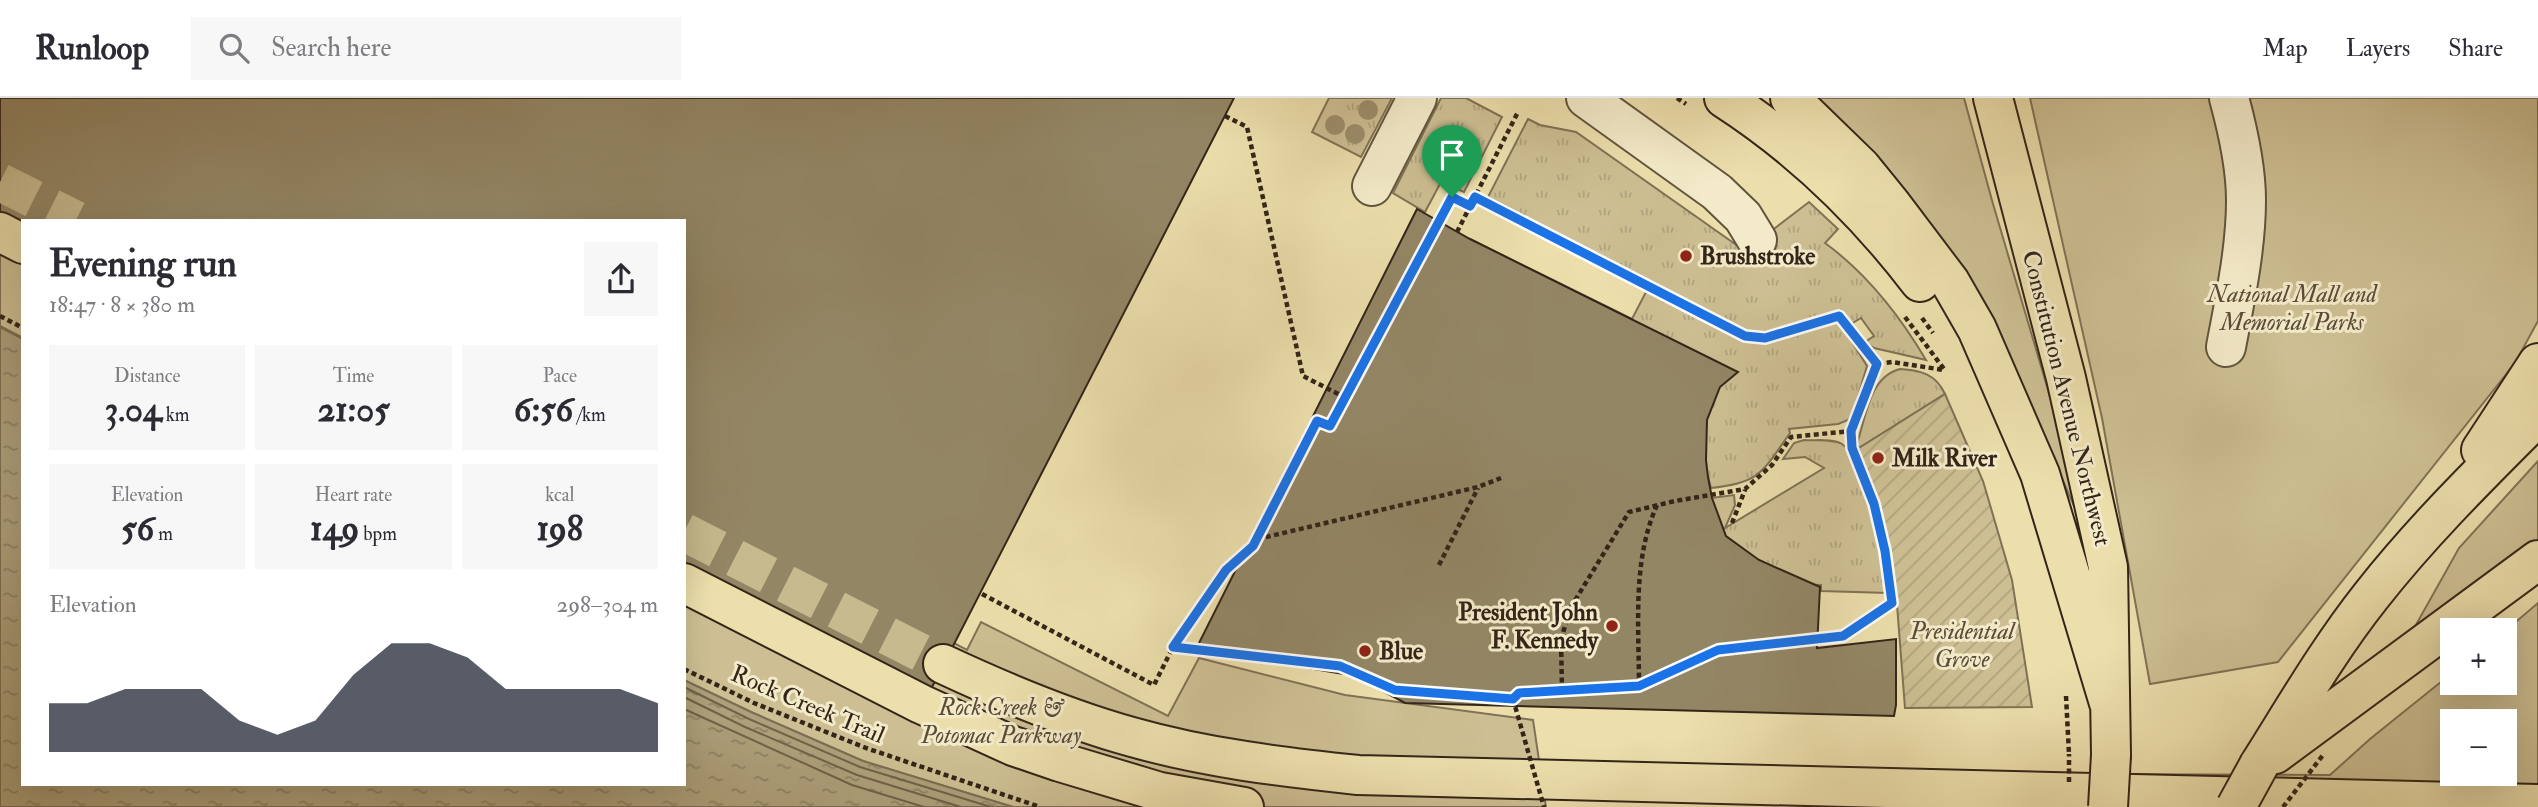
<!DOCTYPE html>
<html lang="en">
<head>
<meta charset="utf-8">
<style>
  :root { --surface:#fff; --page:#f7f7f7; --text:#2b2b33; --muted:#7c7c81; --line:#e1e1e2; --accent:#111827 }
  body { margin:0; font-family:"IM FELL Double Pica",serif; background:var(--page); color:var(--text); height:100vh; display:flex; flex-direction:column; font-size:26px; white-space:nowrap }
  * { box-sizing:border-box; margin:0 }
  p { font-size:23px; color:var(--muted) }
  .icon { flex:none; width:38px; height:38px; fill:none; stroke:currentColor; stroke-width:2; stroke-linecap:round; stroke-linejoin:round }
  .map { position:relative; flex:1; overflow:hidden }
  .drawer { position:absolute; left:21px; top:121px; width:665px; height:567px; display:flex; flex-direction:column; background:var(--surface); border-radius:0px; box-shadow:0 7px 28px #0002 }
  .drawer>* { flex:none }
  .controls { position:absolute; left:2440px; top:520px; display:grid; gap:14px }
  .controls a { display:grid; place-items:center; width:77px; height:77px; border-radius:0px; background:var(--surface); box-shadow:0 7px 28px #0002; font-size:35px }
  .pin { position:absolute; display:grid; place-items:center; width:60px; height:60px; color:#fff; margin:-72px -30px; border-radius:50% 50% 50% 0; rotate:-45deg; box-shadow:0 0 7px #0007 }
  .pin .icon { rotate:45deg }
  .round { display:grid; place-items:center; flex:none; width:74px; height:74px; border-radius:0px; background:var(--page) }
  .summary { display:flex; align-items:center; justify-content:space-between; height:119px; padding:0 28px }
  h1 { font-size:38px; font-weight:700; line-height:52px }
  .stats { display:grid; grid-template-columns:repeat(3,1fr); gap:10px; height:119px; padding:7px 28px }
  .stats div { display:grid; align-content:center; border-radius:0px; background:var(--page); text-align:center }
  .stats b { font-size:35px; font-weight:700 }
  .stats small { font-size:19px; font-weight:400 }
  .stats p { font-size:19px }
  .chart { height:196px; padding:14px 28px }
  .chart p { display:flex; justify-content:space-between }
  .chart svg { width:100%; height:126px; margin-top:7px; fill:var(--accent); opacity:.7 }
  header { display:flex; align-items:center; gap:42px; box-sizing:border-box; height:98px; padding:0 35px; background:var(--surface); border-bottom:2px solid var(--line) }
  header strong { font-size:33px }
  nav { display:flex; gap:38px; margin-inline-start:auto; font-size:24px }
  .search { width:490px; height:63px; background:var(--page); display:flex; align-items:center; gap:18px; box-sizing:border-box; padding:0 24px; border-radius:0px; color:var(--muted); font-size:26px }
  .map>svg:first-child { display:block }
  .grass { fill:url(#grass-tufts); stroke:#807256; stroke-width:2 }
  .park { fill:#cdbf93; stroke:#807256; stroke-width:2; fill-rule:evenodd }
  .garden { fill:url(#garden-furrows); stroke:#807256; stroke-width:2 }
  .water { fill:url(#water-ripples); stroke:#7c6f53; stroke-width:2 }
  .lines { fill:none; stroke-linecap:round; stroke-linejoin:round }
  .shore { stroke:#70624a; stroke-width:2 }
  .building { fill:#938665; stroke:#332519; stroke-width:2 }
  .major-tunnel { stroke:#c7ba8f; stroke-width:38; stroke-dasharray:38 19; stroke-linecap:butt }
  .minor-casing { stroke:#61543e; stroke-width:42 }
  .major-casing { stroke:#332519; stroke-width:42 }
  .highway-casing { stroke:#332519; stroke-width:42 }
  .path { stroke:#332519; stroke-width:4.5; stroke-dasharray:5 3.5; stroke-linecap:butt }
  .minor { stroke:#f3eac9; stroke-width:38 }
  .major { stroke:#ecdfac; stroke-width:38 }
  .highway { stroke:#ecdfac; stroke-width:38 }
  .highway-bridge-casing { stroke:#332519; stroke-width:42; stroke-linecap:butt }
  .path-bridge { stroke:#332519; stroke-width:4.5; stroke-dasharray:5 3.5; stroke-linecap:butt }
  .highway-bridge { stroke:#ecdfac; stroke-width:38 }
  .tree { fill:#9c8e6c }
  .route-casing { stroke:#fff; stroke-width:14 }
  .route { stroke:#1a73e8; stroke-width:9 }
  .poi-dot { fill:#8f2418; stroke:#f3eac9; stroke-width:2.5 }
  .labels { text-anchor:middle; stroke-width:6; stroke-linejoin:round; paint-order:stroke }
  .poi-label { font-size:24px; font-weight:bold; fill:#332519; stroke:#f3eac9; text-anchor:start }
  .park-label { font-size:24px; font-style:italic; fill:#5a4c38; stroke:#f3eac9 }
  .street-label { font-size:24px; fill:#332519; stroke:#f3eac9 }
</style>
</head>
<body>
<header>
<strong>Runloop</strong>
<div class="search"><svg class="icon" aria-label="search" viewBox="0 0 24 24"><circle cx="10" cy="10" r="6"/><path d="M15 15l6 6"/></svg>Search here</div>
<nav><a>Map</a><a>Layers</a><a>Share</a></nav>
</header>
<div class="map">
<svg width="2538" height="709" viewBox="0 0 2538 709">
  <defs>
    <pattern id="grass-tufts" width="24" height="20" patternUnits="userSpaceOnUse" patternTransform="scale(1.75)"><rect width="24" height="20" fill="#cdbf93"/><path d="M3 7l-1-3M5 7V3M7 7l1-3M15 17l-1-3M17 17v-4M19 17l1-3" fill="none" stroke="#b0a47e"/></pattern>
    <pattern id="garden-furrows" width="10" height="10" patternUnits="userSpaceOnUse" patternTransform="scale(1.75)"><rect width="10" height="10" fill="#cdbf93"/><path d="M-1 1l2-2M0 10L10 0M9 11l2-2" fill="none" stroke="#b0a47e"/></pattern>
    <pattern id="water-ripples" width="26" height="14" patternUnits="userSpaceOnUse" patternTransform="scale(1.75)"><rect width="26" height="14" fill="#ada07a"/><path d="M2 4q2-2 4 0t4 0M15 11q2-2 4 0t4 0" fill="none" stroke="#8d8263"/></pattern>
  </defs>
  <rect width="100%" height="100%" fill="#ecdfac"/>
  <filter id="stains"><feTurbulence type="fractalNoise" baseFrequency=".00286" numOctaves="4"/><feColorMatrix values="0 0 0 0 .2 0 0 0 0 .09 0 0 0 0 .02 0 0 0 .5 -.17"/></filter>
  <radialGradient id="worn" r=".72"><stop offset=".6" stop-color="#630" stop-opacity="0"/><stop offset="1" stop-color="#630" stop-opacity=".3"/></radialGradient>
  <path class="grass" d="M1329 0H1392L1361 59 1312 34Z
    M1441 0H1466L1502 19 1464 94 1441 84 1425 114 1393 95Z
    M1528 21 1540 27 1576 34 1745 153 1809 104 1838 131 1825 145C1866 175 1900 218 1926 262L1874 250 1865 244 1874 238 1861 220 1851 226 1841 212 1764 234H1749L1488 99Z
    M1470 141 1632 221 1647 192 1744 241 1769 244 1839 223 1867 268 1853 315 1848 322 1838 326 1789 331 1790 335C1762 374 1761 385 1711 390L1708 379 1684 383 1457 176Z
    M1900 271C1920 272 1936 276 1945 296L1859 350 1857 346C1866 319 1869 279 1900 271Z
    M1804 342C1815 343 1832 340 1842 346 1866 361 1884 465 1888 495L1821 493V487L1644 483 1672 405 1734 397 1735 407 1725 430 1824 370 1805 359 1783 361 1794 345Z"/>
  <path class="park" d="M1812 0H1964L1993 106 2101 471 2001 238 1866 51Z
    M2030 0H2538V223L2515 265 2278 564 2150 586 2102 320Z
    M0 45 150 122H23V240L0 228Z
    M2538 363V447L2403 550 2459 450Z
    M684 403 967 552 981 524 1168 618 1199 560 1345 597 1533 622 1546 709H1013L863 663 751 614 684 582Z
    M2538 505V709L2023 676 2330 677 2370 641 2452 575V584H2504V534ZM2452 623H2504V676H2452Z"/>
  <path class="garden" d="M1945 296 1983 383 2012 482 2032 609 1905 610 1896 494 1859 350Z"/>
  <path class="water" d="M0 229 23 241V686H684V582L751 614 863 663 1013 709H0Z"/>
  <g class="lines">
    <path class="shore" d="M684 589 749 621 860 669 991 709
      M684 599 745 629 857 677 961 709
      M684 611 852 687 924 709"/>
  </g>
  <path class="building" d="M0 0H1234L930 593 684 467V122H23V127L0 115Z
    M1417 111 1470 141 1738 274 1720 289 1707 322 1706 362 1708 379 1712 400 1726 438 1759 462 1820 489 1817 550 1896 541V607L1894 618 1405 605 1355 578 1196 551Z"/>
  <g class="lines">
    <path class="major-tunnel" d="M0 84 76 122
      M684 434 943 566"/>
    <g class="minor-casing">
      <path id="minor" d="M1586 0 1717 94 1743 119 1757 142
        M1372 88 1417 0
        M2226 249C2235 201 2246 151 2246 102 2246 68 2238 33 2229 0"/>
    </g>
    <g class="major-casing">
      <path id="major" d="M0 134 23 146
        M684 485 921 606 1013 648 1060 664 1160 694 1244 709
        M943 566C1005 595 1067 621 1132 639 1206 660 1282 669 1358 677L2538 706"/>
    </g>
    <g class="highway-casing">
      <path id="highway" d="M1724 0C1800 49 1865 112 1920 184
        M1790 0 1861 69 1891 106 1950 184 1977 231 2040 376 2109 605
        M1993 0 2066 280 2108 469 2111 657
        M2481 352 2538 265
        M2275 656 2538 462
        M2259 667C2295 610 2329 551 2371 498 2422 433 2480 376 2538 318"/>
    </g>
    <path class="path" d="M1677 0 1686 6
      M1225 18 1247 29 1303 278 1346 300
      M1475 99 1745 238 1764 240 1839 218 1877 266
      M1457 134 1518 14
      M0 218 23 230
      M1905 219 1944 271
      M1922 220 1933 235
      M1732 425 1745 392
      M1254 446 1317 323 1330 328 1452 99 1470 108
      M1439 467 1478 390
      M982 496 1154 587 1173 549 1226 472 1262 440 1478 389 1501 380
      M1173 549 1340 568 1396 592 1513 601 1519 595 1639 588 1719 552 1843 538 1892 505C1888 472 1884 439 1874 407 1867 382 1853 360 1851 333
      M684 571 754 605 866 650 1040 709
      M1639 588C1639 528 1632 463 1657 407
      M1562 593 1561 541 1571 509 1629 414 1675 403 1745 391 1772 367 1791 339 1851 333 1877 266 1892 264 1944 272
      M2066 598 2069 656"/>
    <use href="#minor" class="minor"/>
    <use href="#major" class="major"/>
    <use href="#highway" class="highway"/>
    <g class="highway-bridge-casing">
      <path id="highway-bridge" d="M2108 709 2111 657
        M2236 709 2259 667"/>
    </g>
    <path class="path-bridge" d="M1513 601 1544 709
      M2069 684V656
      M2283 709 2323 657"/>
    <use href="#highway-bridge" class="highway-bridge"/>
  </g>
  <g class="tree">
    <circle cx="1368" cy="12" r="10"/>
    <circle cx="1335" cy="27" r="10"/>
    <circle cx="1355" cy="36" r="10"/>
  </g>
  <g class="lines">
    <g class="route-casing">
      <path id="route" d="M1452 99 1470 108 1475 99 1745 238 1765 240 1839 218 1877 266 1851 333 1852 350 1874 406 1885 453 1892 505 1843 538 1718 552 1639 588 1519 595 1513 601 1395 592 1340 568 1173 549 1226 472 1253 448 1317 323 1330 328Z"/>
    </g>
    <use href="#route" class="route"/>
  </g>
  <g class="poi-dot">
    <circle cx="1686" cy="158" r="7"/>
    <circle cx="1878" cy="360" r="7"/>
    <circle cx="1612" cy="528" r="7"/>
    <circle cx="1365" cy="553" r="7"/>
  </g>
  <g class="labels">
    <g class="poi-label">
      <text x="1700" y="166">Brushstroke</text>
      <text x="1892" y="368">Milk River</text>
      <text x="1598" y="522" text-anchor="end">President John<tspan x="1598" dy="28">F. Kennedy</tspan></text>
      <text x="1379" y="561">Blue</text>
    </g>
    <g class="park-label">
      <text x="2292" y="204">National Mall and<tspan x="2292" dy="28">Memorial Parks</tspan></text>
      <text x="1962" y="541">Presidential<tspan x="1962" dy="28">Grove</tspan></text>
      <text x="1001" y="617">Rock Creek &amp;<tspan x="1001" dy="28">Potomac Parkway</tspan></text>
    </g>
    <g class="street-label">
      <text transform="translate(2067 300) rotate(76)" y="8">Constitution Avenue Northwest</text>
      <text transform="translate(808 606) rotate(23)" y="8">Rock Creek Trail</text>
    </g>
  </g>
  <rect width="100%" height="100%" filter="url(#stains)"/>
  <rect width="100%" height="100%" fill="url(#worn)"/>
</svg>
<div class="controls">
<a>+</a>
<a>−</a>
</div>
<div class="pin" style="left:1452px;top:99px;background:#1e9e55"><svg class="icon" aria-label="arrive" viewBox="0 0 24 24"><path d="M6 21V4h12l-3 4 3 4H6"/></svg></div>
<section class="drawer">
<div class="summary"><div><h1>Evening run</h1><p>18:47 · 8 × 380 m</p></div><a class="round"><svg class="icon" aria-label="share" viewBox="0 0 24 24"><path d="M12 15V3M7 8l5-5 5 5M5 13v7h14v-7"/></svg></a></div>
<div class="stats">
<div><p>Distance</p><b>3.04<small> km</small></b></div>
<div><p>Time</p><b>21:05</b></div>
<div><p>Pace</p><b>6:56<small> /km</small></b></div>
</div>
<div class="stats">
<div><p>Elevation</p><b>56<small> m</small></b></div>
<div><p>Heart rate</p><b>149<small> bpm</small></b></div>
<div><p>kcal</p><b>198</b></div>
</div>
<div class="chart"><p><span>Elevation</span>298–304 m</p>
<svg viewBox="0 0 160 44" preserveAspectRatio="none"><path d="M0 44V27L10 27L20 22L30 22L40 22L50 33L60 38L70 33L80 17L90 6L100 6L110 11L120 22L130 22L140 22L150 22L160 27V44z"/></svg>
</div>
</section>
</div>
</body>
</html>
